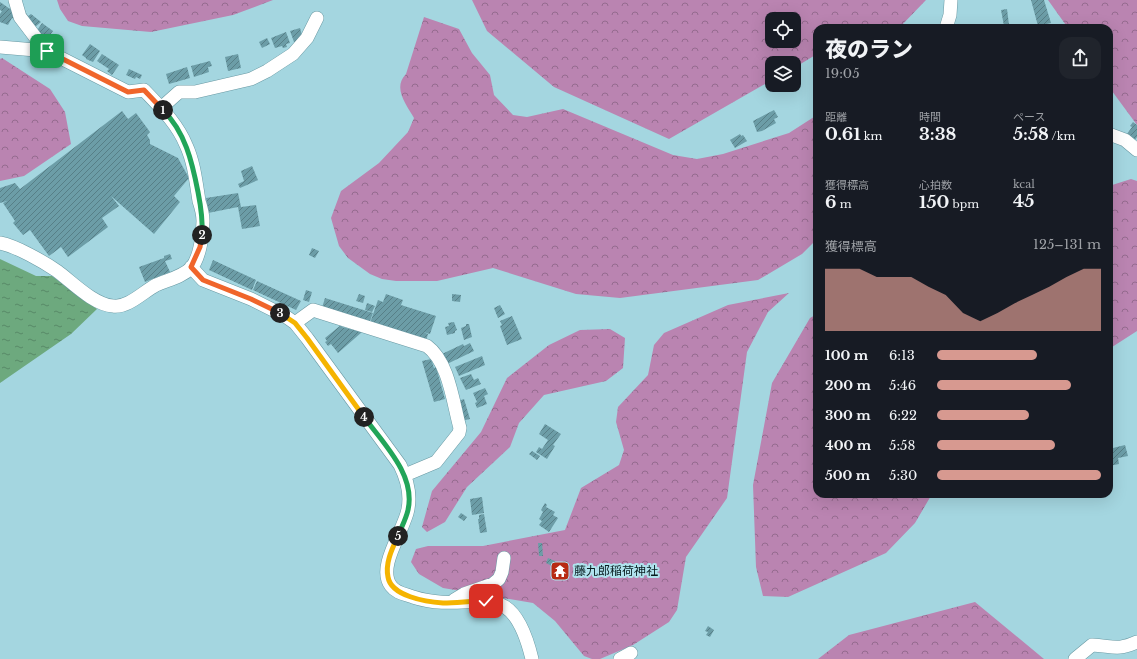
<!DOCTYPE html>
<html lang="ja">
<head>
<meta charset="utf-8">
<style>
  :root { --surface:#171b24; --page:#20242c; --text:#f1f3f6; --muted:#9ea1a6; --accent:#d79990 }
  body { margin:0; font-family:"Libre Baskerville","Noto Sans JP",serif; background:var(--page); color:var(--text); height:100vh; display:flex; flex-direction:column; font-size:15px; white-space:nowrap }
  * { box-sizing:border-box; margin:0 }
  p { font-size:13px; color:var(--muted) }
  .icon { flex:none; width:22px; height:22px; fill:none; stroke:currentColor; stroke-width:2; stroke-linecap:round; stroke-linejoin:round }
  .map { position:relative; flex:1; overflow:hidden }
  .sheet { position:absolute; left:813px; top:24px; width:300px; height:474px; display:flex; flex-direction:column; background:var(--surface); border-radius:12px; box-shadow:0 4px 16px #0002 }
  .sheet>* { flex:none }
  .tools { position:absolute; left:765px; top:12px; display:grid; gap:8px }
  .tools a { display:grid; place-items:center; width:36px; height:36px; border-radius:8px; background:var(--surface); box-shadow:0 4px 16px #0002; font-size:20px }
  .pin { position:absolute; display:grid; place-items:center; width:34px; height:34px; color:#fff; margin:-17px; border-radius:8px; box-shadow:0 2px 6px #0006 }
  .km { position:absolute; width:20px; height:20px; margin:-10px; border-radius:50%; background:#222; color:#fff; font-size:11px; line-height:20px; text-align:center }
  .round { display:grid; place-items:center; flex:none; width:42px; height:42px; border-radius:12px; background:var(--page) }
  .summary { display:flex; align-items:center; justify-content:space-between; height:68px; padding:0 12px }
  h1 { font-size:22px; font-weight:800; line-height:30px }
  .figures { display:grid; grid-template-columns:repeat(3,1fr); gap:6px; height:68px; padding:4px 12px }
  .figures div { display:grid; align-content:center }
  .figures b { font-size:17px; font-weight:800 }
  .figures small { font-size:11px; font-weight:400 }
  .figures p { font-size:11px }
  .chart { height:112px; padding:8px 12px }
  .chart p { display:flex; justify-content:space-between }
  .chart svg { width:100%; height:72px; margin-top:4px; fill:var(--accent); opacity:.7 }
  ul { padding:0 12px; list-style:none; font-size:13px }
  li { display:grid; grid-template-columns:64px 48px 1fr; align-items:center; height:30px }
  li i { height:10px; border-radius:5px; background:var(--accent) }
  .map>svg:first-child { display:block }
  .forest { fill:url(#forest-crowns); fill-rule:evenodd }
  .water { fill:url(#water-ripples) }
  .building { fill:url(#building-hatch) }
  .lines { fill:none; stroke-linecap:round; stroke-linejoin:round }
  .minor-casing { stroke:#6999a3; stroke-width:14 }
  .minor { stroke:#fff; stroke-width:13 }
  .split-1-casing { stroke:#fff; stroke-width:8 }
  .split-2-casing { stroke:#fff; stroke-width:8 }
  .split-3-casing { stroke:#fff; stroke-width:8 }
  .split-4-casing { stroke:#fff; stroke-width:8 }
  .split-5-casing { stroke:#fff; stroke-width:8 }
  .split-6-casing { stroke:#fff; stroke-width:8 }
  .split-1 { stroke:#f0652b; stroke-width:5 }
  .split-2 { stroke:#22a559; stroke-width:5 }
  .split-3 { stroke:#f0652b; stroke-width:5 }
  .split-4 { stroke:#f5b400; stroke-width:5 }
  .split-5 { stroke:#22a559; stroke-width:5 }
  .split-6 { stroke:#f5b400; stroke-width:5 }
  .labels { text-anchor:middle; stroke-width:4; stroke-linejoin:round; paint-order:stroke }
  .poi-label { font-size:12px; fill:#081c1f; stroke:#b0e3ee; text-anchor:start }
</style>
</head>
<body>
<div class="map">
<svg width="1137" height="659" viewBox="0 0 1137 659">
  <defs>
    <pattern id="forest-crowns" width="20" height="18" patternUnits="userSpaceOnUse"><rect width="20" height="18" fill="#ba84b1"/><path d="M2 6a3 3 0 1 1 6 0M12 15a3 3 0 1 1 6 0" fill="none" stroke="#956b8f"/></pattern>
    <pattern id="water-ripples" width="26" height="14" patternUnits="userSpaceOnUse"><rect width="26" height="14" fill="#6da97e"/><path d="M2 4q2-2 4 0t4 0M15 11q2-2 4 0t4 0" fill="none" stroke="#588967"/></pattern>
    <pattern id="building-hatch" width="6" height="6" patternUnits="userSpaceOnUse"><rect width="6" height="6" fill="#6c9da7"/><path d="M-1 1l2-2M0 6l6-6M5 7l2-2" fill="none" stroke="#577f87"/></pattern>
  </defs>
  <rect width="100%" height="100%" fill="#a4d6e0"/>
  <path class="forest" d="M57 0H273L233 15 151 32 82 26 68 21 60 9Z
    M472 0H926L899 28H817V54L794 68V63H772V80L669 139 554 87 487 31ZM772 19H794V41H772Z
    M1048 0H1137V125L1109 87V28H1068Z
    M424 17 459 29 472 53 490 75 494 95 513 115 527 117 563 109 673 155 697 159 723 154 789 133 817 115V239L802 254 758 280 620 298 576 294 493 268 437 281H396L382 279 370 274 348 258 339 246 331 218 341 191 379 163 408 132 414 118C407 105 392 88 406 74Z
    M2 58 50 89 65 112 71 144 24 176 0 181V59Z
    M1131 179 1137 181V331L1109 349V186Z
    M789 293 768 312 747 352 727 498 686 557 677 610 669 622 633 645 600 659H592L584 656 555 621 533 603 443 588 419 574 411 562 416 549 428 546H483L565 530 581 488 619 465 624 450 616 422 618 407 648 375 654 345 664 333 728 305Z
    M817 314V494H932L915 523 886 553 788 597 763 596 756 567 753 485 772 383 810 318Z
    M610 329 625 338 623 368 606 381 544 395 519 423 510 447 467 487 445 522 427 532 422 527 432 491 481 432 507 378 549 345 580 330Z
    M975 602 1044 659H818L849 635Z"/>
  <path class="water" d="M0 259 36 276H52L97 309 71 334 0 383Z"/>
  <path class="building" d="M1031 0H1044L1051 23 1038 26Z
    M0 2 13 11 12 13 16 16 14 19 12 18 8 25 0 22V14L2 11 0 10Z
    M1007 9 1009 25 1004 26 1001 10Z
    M26 13 28 16 31 14 41 22 35 27 24 15Z
    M42 23 53 31 47 39 36 32Z
    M300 28 303 39 294 42 290 31Z
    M286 32 290 43 286 44 287 47 283 48 282 46 275 48 271 38Z
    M267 38 270 44 262 48 259 42Z
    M90 44 100 51 93 62 86 59V58L82 55Z
    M102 54 119 65 112 75 107 71 109 69 97 61Z
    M238 54 241 68 228 71 225 57Z
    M210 61 212 66 208 67 209 72 194 77 191 66Z
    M187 67 190 78 169 84 166 74Z
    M129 69 142 75 140 79 136 77 135 79 126 75Z
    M774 110 778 117 774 119 776 123 762 131 757 132 753 121Z
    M122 111 128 119 136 113 150 132 147 135 150 140V144L178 158 189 178 174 196 180 202 154 234 111 196 119 206 102 218 108 227 68 257 61 247 49 256 30 230 23 235 13 223 15 221 3 203 7 201 0 203V188L15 183 20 189Z
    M1133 122 1137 125V137L1135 140 1127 134 1132 127 1130 126Z
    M740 134 741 136 743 135 747 141 735 148 730 140Z
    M252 166 258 180 240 188 238 184 244 181 241 171Z
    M238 193 241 207 256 205 260 226 242 229 238 207 208 213 206 198Z
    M312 248 319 251 315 258 309 255Z
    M170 254 172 259 165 261 170 272 145 282 139 267 164 258V256Z
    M213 260 256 280 252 290 209 270Z
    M257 281 301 301 296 310 253 290Z
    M306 290 312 292 309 302 303 300Z
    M359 294 365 296 363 303 356 301Z
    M386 294 403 300 401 305 436 316 430 334 423 332 428 334 426 341 370 323 378 300 383 302Z
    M452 294 461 295 460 302 452 301Z
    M325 298 373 313 368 326 321 311Z
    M367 303 375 306 372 312 365 310Z
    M500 305 505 314 498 318 494 308Z
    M512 316 522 339 507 345 500 326 502 325 500 321Z
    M454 322 457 330 455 331V333L447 335 445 327 449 326 448 323Z
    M466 324H469L472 337 464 340 461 328 466 326Z
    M341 325 342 327 362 332 338 353 331 344 328 346 325 342 327 341 325 338Z
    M470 343 474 351 447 364 442 354 463 344 464 346Z
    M482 356 485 365 459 376 455 367Z
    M431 359 434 368 436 367 445 399 434 402 422 361Z
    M471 374 474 380 478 378 481 384 466 390 460 378Z
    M485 388 488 394 484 396 487 404 477 408 475 403 477 402 473 393Z
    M464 399 470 419 461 421 458 401Z
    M545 424 561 434 553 445 555 446 547 459 536 452 539 447 542 449 548 440 539 434Z
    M1125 445 1128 456 1118 458 1119 464 1109 466V449Z
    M532 451 540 456 537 460 529 454Z
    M482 497 484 513 472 515 470 499Z
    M545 503 547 505 546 507 555 512 553 515 558 518 549 532 539 525 542 521 539 519 543 512 541 510Z
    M461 513 467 517 464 521 458 517Z
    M484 514 487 532 480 533 478 519H479V515Z
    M538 543H542L543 556H539Z
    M548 558 557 562 554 567 546 563Z
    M562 564 566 567 563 571 566 572 562 579 560 577 559 579 553 573 557 567 559 569Z
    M708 626 714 630 710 637 706 635 708 632 705 631Z"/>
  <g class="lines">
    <g class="minor-casing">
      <path id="minor" d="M946 28 950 15 951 0
        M0 47 47 51
        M161 108 179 92H195L251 79 267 71 293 54 307 38 317 18
        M1109 134 1125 140 1137 150
        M0 243C16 246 44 262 57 271 72 282 94 305 113 306 128 308 143 292 156 285 167 280 182 277 191 268 200 258 203 234 203 221 203 215 201 207 199 201 196 182 194 162 186 145 177 123 160 107 144 90L128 92 47 51 42 46 20 17 15 0
        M191 267 203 280 251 299 285 316 295 323 307 338 400 465C407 479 411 493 408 509 405 529 376 567 391 586 396 593 405 594 413 597 475 617 510 568 532 659
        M295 323 313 310 427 346C449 362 453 403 460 428L459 433 436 462 405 475
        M454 600 464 594 493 584 499 579 502 572 504 558
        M620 659 631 653
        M1075 659 1092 645C1113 646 1117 651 1137 642"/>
    </g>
    <use href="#minor" class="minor"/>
  </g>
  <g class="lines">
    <g class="split-1-casing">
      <path id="split-1" d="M47 51 128 92 144 90 163 110"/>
    </g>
    <g class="split-2-casing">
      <path id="split-2" d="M163 110C185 132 192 161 198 192 201 207 203 219 202 235"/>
    </g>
    <g class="split-3-casing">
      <path id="split-3" d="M202 235 200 247 191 267 203 280 251 299 280 313"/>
    </g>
    <g class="split-4-casing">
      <path id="split-4" d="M280 313 295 323 307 338 364 417"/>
    </g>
    <g class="split-5-casing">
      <path id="split-5" d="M364 417C383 443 416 475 408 510 406 519 401 528 398 536"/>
    </g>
    <g class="split-6-casing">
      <path id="split-6" d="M398 536C392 549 385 563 388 577 391 596 426 602 443 603 457 603 471 601 486 601"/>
    </g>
    <use href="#split-1" class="split-1"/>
    <use href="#split-2" class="split-2"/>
    <use href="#split-3" class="split-3"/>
    <use href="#split-4" class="split-4"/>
    <use href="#split-5" class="split-5"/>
    <use href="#split-6" class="split-6"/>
  </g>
  <defs>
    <g id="temple-square" transform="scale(1)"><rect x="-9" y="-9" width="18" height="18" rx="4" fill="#b82b13" stroke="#b0e3ee"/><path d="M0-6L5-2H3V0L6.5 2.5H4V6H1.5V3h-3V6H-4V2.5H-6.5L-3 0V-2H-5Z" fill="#fff"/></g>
  </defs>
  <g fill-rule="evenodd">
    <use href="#temple-square" x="560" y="571"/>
  </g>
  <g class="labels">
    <g class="poi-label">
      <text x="574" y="575">藤九郎稲荷神社</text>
    </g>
  </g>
</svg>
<div class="tools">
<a><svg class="icon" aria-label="locate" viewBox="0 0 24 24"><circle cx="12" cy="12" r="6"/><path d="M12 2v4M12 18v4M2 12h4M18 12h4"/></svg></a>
<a><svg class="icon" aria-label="layers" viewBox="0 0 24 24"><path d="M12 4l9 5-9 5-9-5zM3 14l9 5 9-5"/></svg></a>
</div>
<div class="pin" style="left:47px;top:51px;background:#1e9e55"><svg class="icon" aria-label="arrive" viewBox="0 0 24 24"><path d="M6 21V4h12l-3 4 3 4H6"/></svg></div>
<div class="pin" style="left:486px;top:601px;background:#d93025"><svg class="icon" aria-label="check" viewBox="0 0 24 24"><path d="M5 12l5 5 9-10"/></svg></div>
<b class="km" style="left:163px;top:110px">1</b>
<b class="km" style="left:202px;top:235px">2</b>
<b class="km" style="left:280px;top:313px">3</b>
<b class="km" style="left:364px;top:417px">4</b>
<b class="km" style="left:398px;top:536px">5</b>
<section class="sheet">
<div class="summary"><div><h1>夜のラン</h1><p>19:05</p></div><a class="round"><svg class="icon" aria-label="share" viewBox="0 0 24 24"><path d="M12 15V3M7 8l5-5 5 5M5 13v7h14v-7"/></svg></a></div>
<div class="figures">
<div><p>距離</p><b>0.61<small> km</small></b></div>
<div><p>時間</p><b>3:38</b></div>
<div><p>ペース</p><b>5:58<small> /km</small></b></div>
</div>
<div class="figures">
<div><p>獲得標高</p><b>6<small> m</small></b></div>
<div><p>心拍数</p><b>150<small> bpm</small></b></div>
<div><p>kcal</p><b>45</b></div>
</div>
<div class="chart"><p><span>獲得標高</span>125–131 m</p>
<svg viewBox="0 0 160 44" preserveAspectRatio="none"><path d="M0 44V6L10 6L20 6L30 11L40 11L50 11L60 17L70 22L80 33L90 38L100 33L110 27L120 22L130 17L140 11L150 6L160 6V44z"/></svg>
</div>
<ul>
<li><b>100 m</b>6:13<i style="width:61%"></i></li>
<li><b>200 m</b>5:46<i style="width:82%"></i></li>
<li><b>300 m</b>6:22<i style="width:56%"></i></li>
<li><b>400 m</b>5:58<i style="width:72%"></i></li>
<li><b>500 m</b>5:30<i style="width:100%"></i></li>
</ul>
</section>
</div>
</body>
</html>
